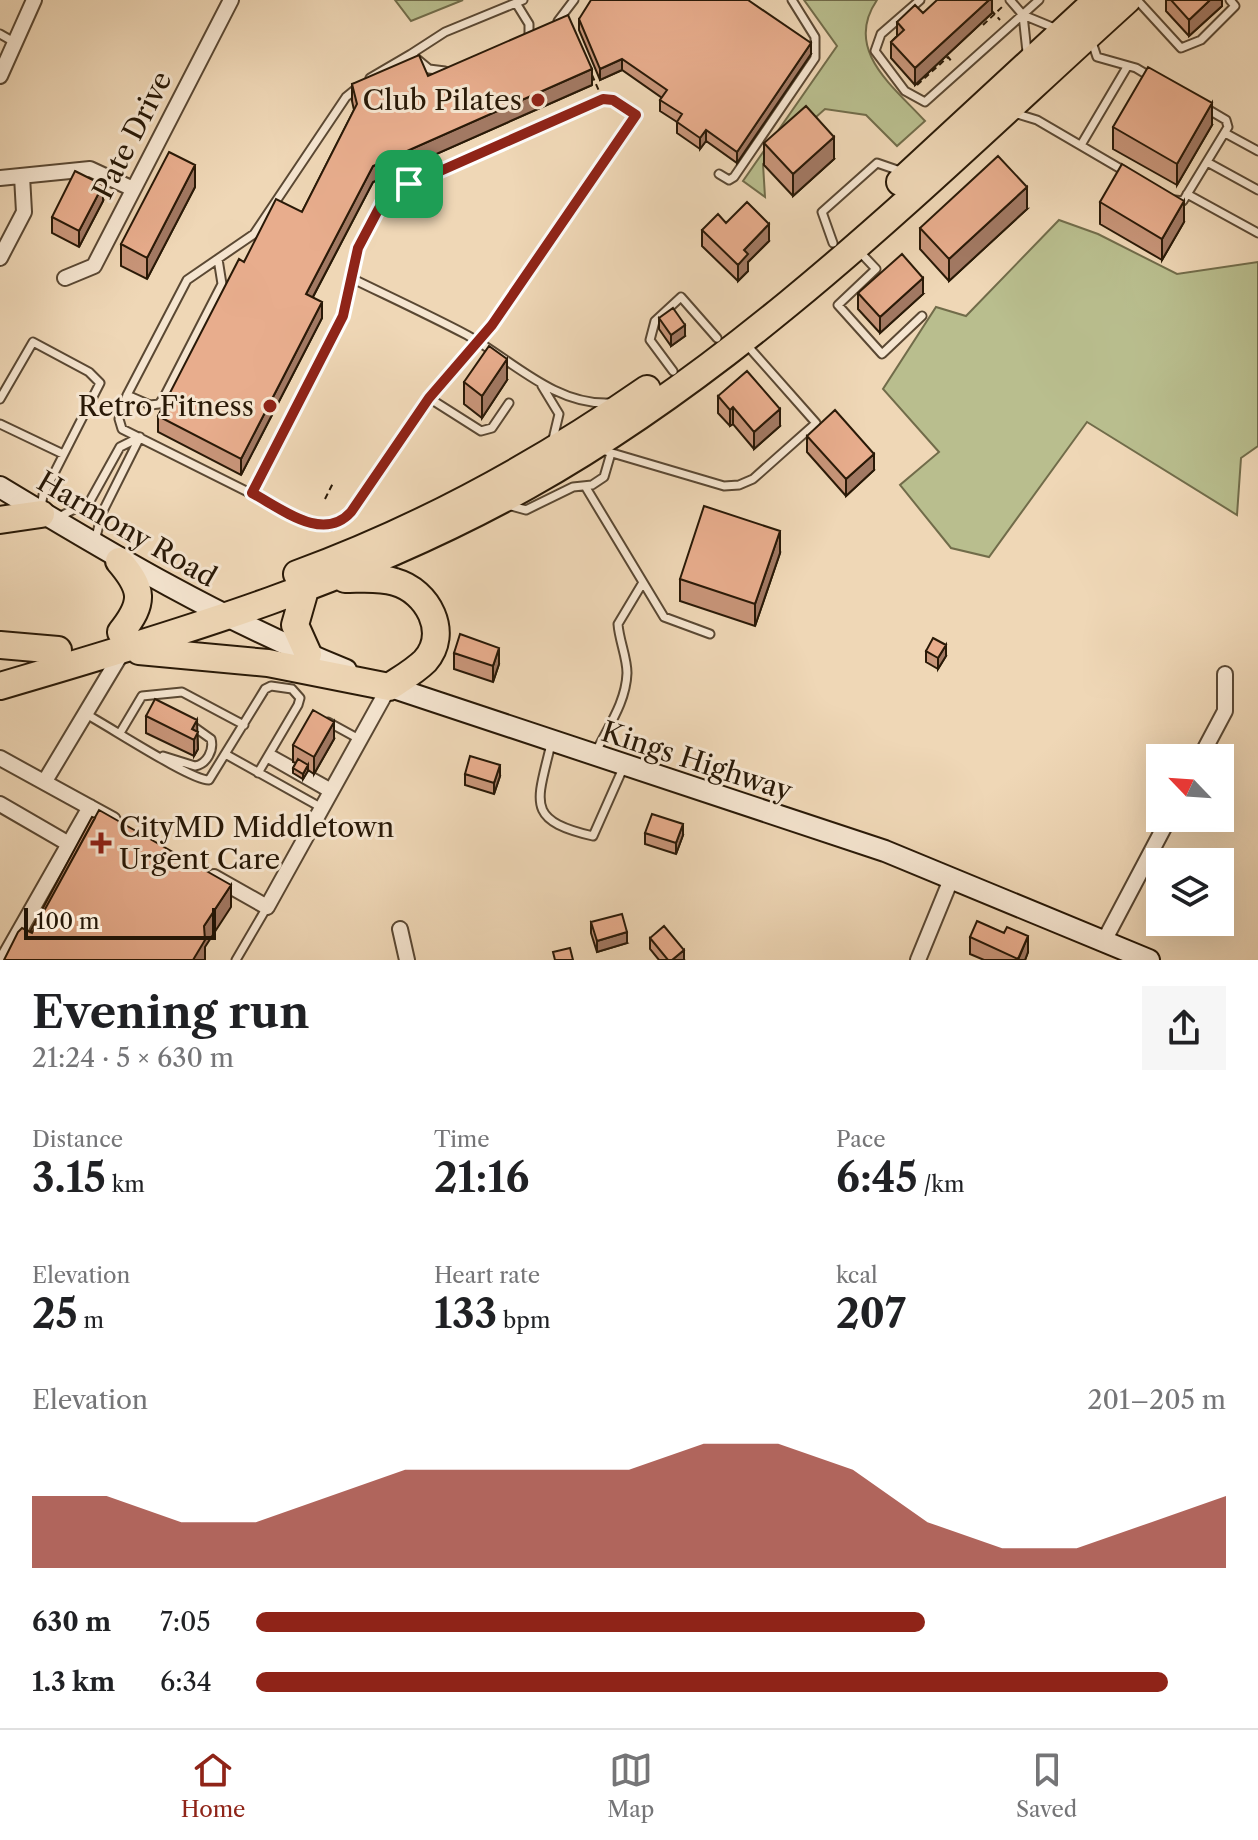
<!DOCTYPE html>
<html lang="en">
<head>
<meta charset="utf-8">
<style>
  :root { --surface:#fff; --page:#f6f6f6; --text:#202124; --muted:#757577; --line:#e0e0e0; --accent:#8f2418 }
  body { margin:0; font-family:"Libre Caslon Text",serif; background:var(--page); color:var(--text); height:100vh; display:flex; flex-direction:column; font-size:30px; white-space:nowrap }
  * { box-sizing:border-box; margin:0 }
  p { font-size:26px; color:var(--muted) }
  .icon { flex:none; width:44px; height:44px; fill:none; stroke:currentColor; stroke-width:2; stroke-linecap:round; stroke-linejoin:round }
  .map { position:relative; height:960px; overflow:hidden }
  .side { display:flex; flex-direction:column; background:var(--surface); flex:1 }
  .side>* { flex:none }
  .needle { width:52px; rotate:295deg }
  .controls { position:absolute; left:1146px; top:744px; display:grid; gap:16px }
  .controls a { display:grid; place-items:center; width:88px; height:88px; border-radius:0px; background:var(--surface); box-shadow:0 8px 32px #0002; font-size:40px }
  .scale { position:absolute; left:24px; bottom:20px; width:192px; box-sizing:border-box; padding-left:8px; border:4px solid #291907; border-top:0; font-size:22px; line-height:28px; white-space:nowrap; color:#291907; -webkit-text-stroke:6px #f5e5d0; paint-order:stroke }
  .pin { position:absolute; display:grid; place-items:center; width:68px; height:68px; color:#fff; margin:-34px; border-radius:16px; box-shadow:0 4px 12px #0006 }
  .round { display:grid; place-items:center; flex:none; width:84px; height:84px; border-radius:0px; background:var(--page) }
  .headline { display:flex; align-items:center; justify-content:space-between; height:136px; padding:0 32px }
  h1 { font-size:44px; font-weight:800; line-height:60px }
  .figures { display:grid; grid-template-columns:repeat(3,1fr); gap:12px; height:136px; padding:8px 32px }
  .figures div { display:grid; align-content:center }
  .figures b { font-size:40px; font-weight:800 }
  .figures small { font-size:22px; font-weight:400 }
  .figures p { font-size:22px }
  .chart { height:224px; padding:16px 32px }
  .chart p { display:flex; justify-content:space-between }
  .chart svg { width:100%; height:144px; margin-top:8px; fill:var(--accent); opacity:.7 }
  ul { padding:0 32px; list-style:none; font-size:26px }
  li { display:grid; grid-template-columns:128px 96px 1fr; align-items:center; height:60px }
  li i { height:20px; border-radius:10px; background:var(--accent) }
  .menu { display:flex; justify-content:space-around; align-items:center; height:112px; border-top:2px solid var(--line); background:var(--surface); font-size:22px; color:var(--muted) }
  .menu a { display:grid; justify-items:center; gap:4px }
  .menu .active { color:var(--accent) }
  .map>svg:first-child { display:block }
  .green { fill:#b9be8e; stroke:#716c4a; stroke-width:2 }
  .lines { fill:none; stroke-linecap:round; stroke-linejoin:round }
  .lane-casing { stroke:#5a4833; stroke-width:11 }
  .street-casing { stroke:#5a4833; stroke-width:18 }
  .secondary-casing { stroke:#291907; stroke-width:24 }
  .highway-casing { stroke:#291907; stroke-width:30 }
  .path { stroke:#291907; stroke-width:2; stroke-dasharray:6 4; stroke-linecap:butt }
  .lane { stroke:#f5e5d0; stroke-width:7 }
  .street { stroke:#f5e5d0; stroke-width:14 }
  .secondary { stroke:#f5e5d0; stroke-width:20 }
  .highway { stroke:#efd7b6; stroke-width:26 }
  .wall { fill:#c89579; stroke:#291907; stroke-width:2 }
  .shaded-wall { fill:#a27963; stroke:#291907; stroke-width:2 }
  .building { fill:#e8ad8d; stroke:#291907; stroke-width:2 }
  .route-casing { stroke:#fff; stroke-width:16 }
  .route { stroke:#8f2418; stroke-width:10 }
  .poi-dot { fill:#8f2418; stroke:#f5e5d0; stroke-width:3 }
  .labels { text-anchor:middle; stroke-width:6; stroke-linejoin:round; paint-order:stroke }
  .poi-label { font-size:28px; fill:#291907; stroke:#f5e5d0; text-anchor:end }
  .street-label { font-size:28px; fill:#291907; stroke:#f5e5d0 }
</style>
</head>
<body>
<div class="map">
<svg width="1258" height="960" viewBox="0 0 1258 960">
  <rect width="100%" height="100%" fill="#efd7b6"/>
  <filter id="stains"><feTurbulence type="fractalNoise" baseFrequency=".0025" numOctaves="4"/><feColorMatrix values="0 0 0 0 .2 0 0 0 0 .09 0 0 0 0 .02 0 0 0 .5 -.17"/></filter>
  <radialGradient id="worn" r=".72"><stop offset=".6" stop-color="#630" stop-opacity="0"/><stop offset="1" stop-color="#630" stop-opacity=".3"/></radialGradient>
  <path class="green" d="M395 0H463L411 21Z
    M804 0H877C843 50 893 86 925 121L897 146 866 115 825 109 763 164 765 197 743 181 837 46Z
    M1059 220 1098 234 1177 274 1258 262V446L1241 458 1237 515 1087 422 989 557 951 548 900 485 939 452 883 389 936 307 966 316Z"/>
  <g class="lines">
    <g class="lane-casing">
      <path id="lane" d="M920 0 881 34 875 51 905 91 925 102 1039 0
        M1010 0 1023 15
        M1137 0 1181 48 1201 40 1235 6 1230 0
        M516 3 529 24V34
        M558 21 574 0
        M0 34 14 42
        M1092 42 1097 57 1136 68 1151 77
        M1027 52 1023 15 1057 29
        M445 71 429 69 411 54 445 32 523 0
        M370 78 411 54
        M1014 113 1037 120 1126 172
        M1225 133 1258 151
        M1081 145 1127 67
        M1207 162 1258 190
        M719 174 729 180 734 177 815 58V37L792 0
        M1187 194 1258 233
        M1175 200 1183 201 1228 127 1226 120 1204 107
        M833 243 822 212 877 163 903 172
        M858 250 876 269 838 305 882 354 922 316
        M351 278C390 297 429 315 467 335 512 360 554 405 609 403
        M673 371 650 340 655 321 681 297 717 338
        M542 386 559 414 553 439
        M127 395 150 405 159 404 164 397 222 284 218 259
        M429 398 481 431 492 428 509 403
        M0 399 33 342 89 372 100 383 43 495 41 508
        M0 424 63 454
        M602 450 724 486 739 485 753 479 816 423 746 344
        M585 486 664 617 710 634
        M252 493 343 316 358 248 386 195 603 99 613 100 636 115 492 325 429 398 354 509C342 523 331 531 312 524L122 429 119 419 127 395 187 280 254 234 346 97 357 88
        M504 504 526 510 573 487 592 485 604 477 611 453
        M57 518 90 501 120 447 140 437
        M95 541 102 513 140 437
        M84 713C107 725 192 781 209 780L265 689 271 686 292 689 300 698 298 705 258 773
        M328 722 359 739
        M120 733 142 696 182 692 244 725
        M551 744C537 803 525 820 593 836L624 766
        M270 753 333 788
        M595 754C607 728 626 703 627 673 627 657 619 640 618 624L642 584
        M227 755 322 808
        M163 756 195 766C207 764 214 750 211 739L190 724
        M267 758 330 794
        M236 960 267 907"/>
    </g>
    <g class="street-casing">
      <path id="street" d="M0 76 34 0
        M0 178 90 169 133 189
        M0 258 24 212 22 176
        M65 278 94 266 231 0
        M0 758 113 820
        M1200 758 1225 711V674
        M45 781 123 651
        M0 804 69 844
        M214 877 267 907 389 687
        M400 929 407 960
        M1104 941 1169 818
        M3 960 90 807
        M918 960 952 877"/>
    </g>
    <g class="secondary-casing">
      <path id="secondary" d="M0 487C114 556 222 620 346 670
        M379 683 885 851 1149 960"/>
    </g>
    <g class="highway-casing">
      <path id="highway" d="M900 182 1097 0
        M0 520 41 514
        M119 561C143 589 145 602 121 632
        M297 574C420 529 539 464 647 389
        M305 590 295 625 308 654
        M0 645 58 650
        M139 651 268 663 389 687C401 679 415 671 425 661 450 633 428 591 395 582 380 577 361 579 345 579
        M0 686C182 633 361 579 527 486 752 360 937 172 1127 0"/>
    </g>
    <path class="path" d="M991 10 1000 20
      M983 25 1002 7
      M592 75 599 91
      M917 85 948 57 953 63
      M325 499 333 483"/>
    <use href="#lane" class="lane"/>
    <use href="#street" class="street"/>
    <use href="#secondary" class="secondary"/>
    <use href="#highway" class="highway"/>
  </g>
  <path class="wall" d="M992 0V13L915 85 891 58V42L897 36V22L923 13Z
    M1166 0H1222V6L1189 36 1166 11Z
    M579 19 811 54 737 163 706 141 700 149 677 133V122L660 111V100L662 98 622 70 600 80 579 30Z
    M428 76 592 85 373 182 313 297 322 318 241 475 158 432V416L244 262 302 212 354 110 352 101V84Z
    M1212 125 1177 185 1113 149V127Z
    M764 143 834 159 793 196 764 165Z
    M195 187 147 279 121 266V244Z
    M103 201 79 247 52 233V217Z
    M1100 202 1184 222 1162 260 1100 224Z
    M1027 209 949 281 920 249V228Z
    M726 223 769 241 748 262V271L738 281 702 246V230Z
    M858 293 923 294 880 333 858 309Z
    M659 318 685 336 671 346 659 329Z
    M507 380 482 418 464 404V382Z
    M718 396 780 426 754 449 733 424 730 426 718 413Z
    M807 436 874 470 846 496 807 452Z
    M780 553 755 626 680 601V579Z
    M926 651 946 656 938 669 926 662Z
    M454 653 499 664 493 682 454 669Z
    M146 716 197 732 198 749 194 756 146 733Z
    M334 739 314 774 308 770 303 779 293 773V768L296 763 293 762V745Z
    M465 774 500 776 494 794 465 785Z
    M645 833 683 835 676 854 645 844Z
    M591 922 627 943 597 952 591 933Z
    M1004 933 1028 952 1025 960H984L970 954V937Z
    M650 938 684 960H659L650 949Z"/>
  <path class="shaded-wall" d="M989 0H992V13L915 85V68Z
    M1210 0H1222V6L1189 36V20Z
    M811 43V54L737 163V152Z
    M622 59V70L600 80V69Z
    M592 69V85L373 182 306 310V294L373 166Z
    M1212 103V125L1177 185V164Z
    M706 130V141L700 149V138Z
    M834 137V159L793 196V174Z
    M195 165V187L147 279V258Z
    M103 185V201L79 247V231Z
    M1027 187V209L949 281V259Z
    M1184 201V222L1162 260V239Z
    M769 224V241L748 262V271L738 281V265L744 250Z
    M923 278V294L880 333V317Z
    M322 302V318L241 475V459Z
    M685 325V336L671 346V335Z
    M507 359V380L482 418V396Z
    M733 407V424L730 426V410Z
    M780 409V426L754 449V432Z
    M874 454V470L846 496V479Z
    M780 531V553L755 626V604Z
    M946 645V656L938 669V658Z
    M499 648V664L493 682V666Z
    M197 720 198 749 194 756V740L192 729Z
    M334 722V739L314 774V757Z
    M308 765V771L303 779V774Z
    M500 765V776L494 794V783Z
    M683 824V835L676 854V843Z
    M231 885V907L205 947V960H193L204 926Z
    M627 932V943L597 952V941Z
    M1028 936V952L1025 960H1018Z
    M684 950V960H672Z"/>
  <path class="building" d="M591 0H748L811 43 737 152 706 130 700 138 677 122 682 114 660 100 667 90 622 59 600 69 579 19Z
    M937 0H989L915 68 891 42 904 30 897 22 915 5 923 13Z
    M1171 0H1210L1189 20Z
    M568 15 592 69 373 166 306 294 322 302 241 459 158 416 239 259 244 262 276 199 302 212 357 104 352 84 419 55 428 76Z
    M1148 67 1212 103 1177 164 1113 127Z
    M806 106 834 137 793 174 764 143Z
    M169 152 195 165 147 258 121 244Z
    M998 156 1027 187 949 259 920 228Z
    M1122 164 1184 201 1162 239 1100 202Z
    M75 171 103 185 79 231 52 217Z
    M747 202 769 224 744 250 748 254 738 265 702 230 718 214 726 223Z
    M902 254 923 278 880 317 858 293Z
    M673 308 685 325 671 335 659 318Z
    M489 346 507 359 482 396 464 382Z
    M747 371 780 409 754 432 733 407 730 410 718 396Z
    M835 410 874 454 846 479 807 436Z
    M704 506 780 531 755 604 680 579Z
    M460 634 499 648 493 666 454 653Z
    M933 638 946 645 938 658 926 651Z
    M155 699 197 720 192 729 198 732 194 740 146 716Z
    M313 710 334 722 314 757 293 745Z
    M470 756 500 765 494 783 465 774Z
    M298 759 308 765 303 774 293 768Z
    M99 810 231 885 204 926 205 940 193 960H4L18 932 22 928 32 933Z
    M652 814 683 824 676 843 645 833Z
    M92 817 95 818 32 933 30 932Z
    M622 914 627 932 597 941 591 922Z
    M977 921 1004 933 1007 927 1028 936 1018 959 970 937Z
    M664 926 684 950 672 960H668L650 938Z
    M570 948 573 960H555L553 952Z"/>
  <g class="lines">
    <g class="route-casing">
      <path id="route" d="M603 99 613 100 636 115 492 325 429 398 351 512C323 543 282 509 252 493L343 316 358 248 386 195Z"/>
    </g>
    <use href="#route" class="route"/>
  </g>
  <g class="poi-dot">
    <circle cx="538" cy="100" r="8"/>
    <circle cx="270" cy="406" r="8"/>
    <path d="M97 831h8v8h8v8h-8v8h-8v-8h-8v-8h8z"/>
  </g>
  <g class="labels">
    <g class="poi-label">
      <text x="522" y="110">Club Pilates</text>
      <text x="254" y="416">Retro Fitness</text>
      <text x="119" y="837" text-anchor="start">CityMD Middletown<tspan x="119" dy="32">Urgent Care</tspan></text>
    </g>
    <g class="street-label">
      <text transform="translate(132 135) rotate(-63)" y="10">Pate Drive</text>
      <text transform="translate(127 529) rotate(30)" y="10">Harmony Road</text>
      <text transform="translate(697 761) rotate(18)" y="10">Kings Highway</text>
    </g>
  </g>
  <rect width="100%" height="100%" filter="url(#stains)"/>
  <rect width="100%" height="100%" fill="url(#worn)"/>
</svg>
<div class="controls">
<a><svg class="needle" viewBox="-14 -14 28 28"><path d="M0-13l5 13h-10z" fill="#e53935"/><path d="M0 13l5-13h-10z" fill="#757577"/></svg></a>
<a><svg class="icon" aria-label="layers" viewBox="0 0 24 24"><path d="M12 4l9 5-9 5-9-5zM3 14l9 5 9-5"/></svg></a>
</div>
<div class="scale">100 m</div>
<div class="pin" style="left:409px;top:184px;background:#1e9e55"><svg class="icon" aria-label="arrive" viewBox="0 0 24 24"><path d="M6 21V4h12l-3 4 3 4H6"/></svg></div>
</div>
<section class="side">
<div class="headline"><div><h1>Evening run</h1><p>21:24 · 5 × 630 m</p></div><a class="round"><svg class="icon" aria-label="share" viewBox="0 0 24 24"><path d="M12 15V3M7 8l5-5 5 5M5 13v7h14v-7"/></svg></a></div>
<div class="figures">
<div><p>Distance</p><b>3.15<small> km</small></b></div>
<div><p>Time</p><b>21:16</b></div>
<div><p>Pace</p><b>6:45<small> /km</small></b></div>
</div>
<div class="figures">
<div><p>Elevation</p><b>25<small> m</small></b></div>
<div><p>Heart rate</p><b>133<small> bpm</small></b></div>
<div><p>kcal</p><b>207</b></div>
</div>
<div class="chart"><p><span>Elevation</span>201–205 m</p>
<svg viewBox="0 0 160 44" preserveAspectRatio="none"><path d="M0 44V22L10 22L20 30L30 30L40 22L50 14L60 14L70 14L80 14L90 6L100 6L110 14L120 30L130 38L140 38L150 30L160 22V44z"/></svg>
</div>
<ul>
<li><b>630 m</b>7:05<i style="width:69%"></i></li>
<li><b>1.3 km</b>6:34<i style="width:94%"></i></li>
</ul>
</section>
<nav class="menu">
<a class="active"><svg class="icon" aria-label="home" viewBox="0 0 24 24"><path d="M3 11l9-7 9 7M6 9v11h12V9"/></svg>Home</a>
<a><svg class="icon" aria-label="map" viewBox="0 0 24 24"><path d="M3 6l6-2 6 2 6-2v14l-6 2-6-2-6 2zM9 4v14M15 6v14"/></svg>Map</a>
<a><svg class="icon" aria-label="saved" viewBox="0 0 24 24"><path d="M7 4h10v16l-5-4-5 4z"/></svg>Saved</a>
</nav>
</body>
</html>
